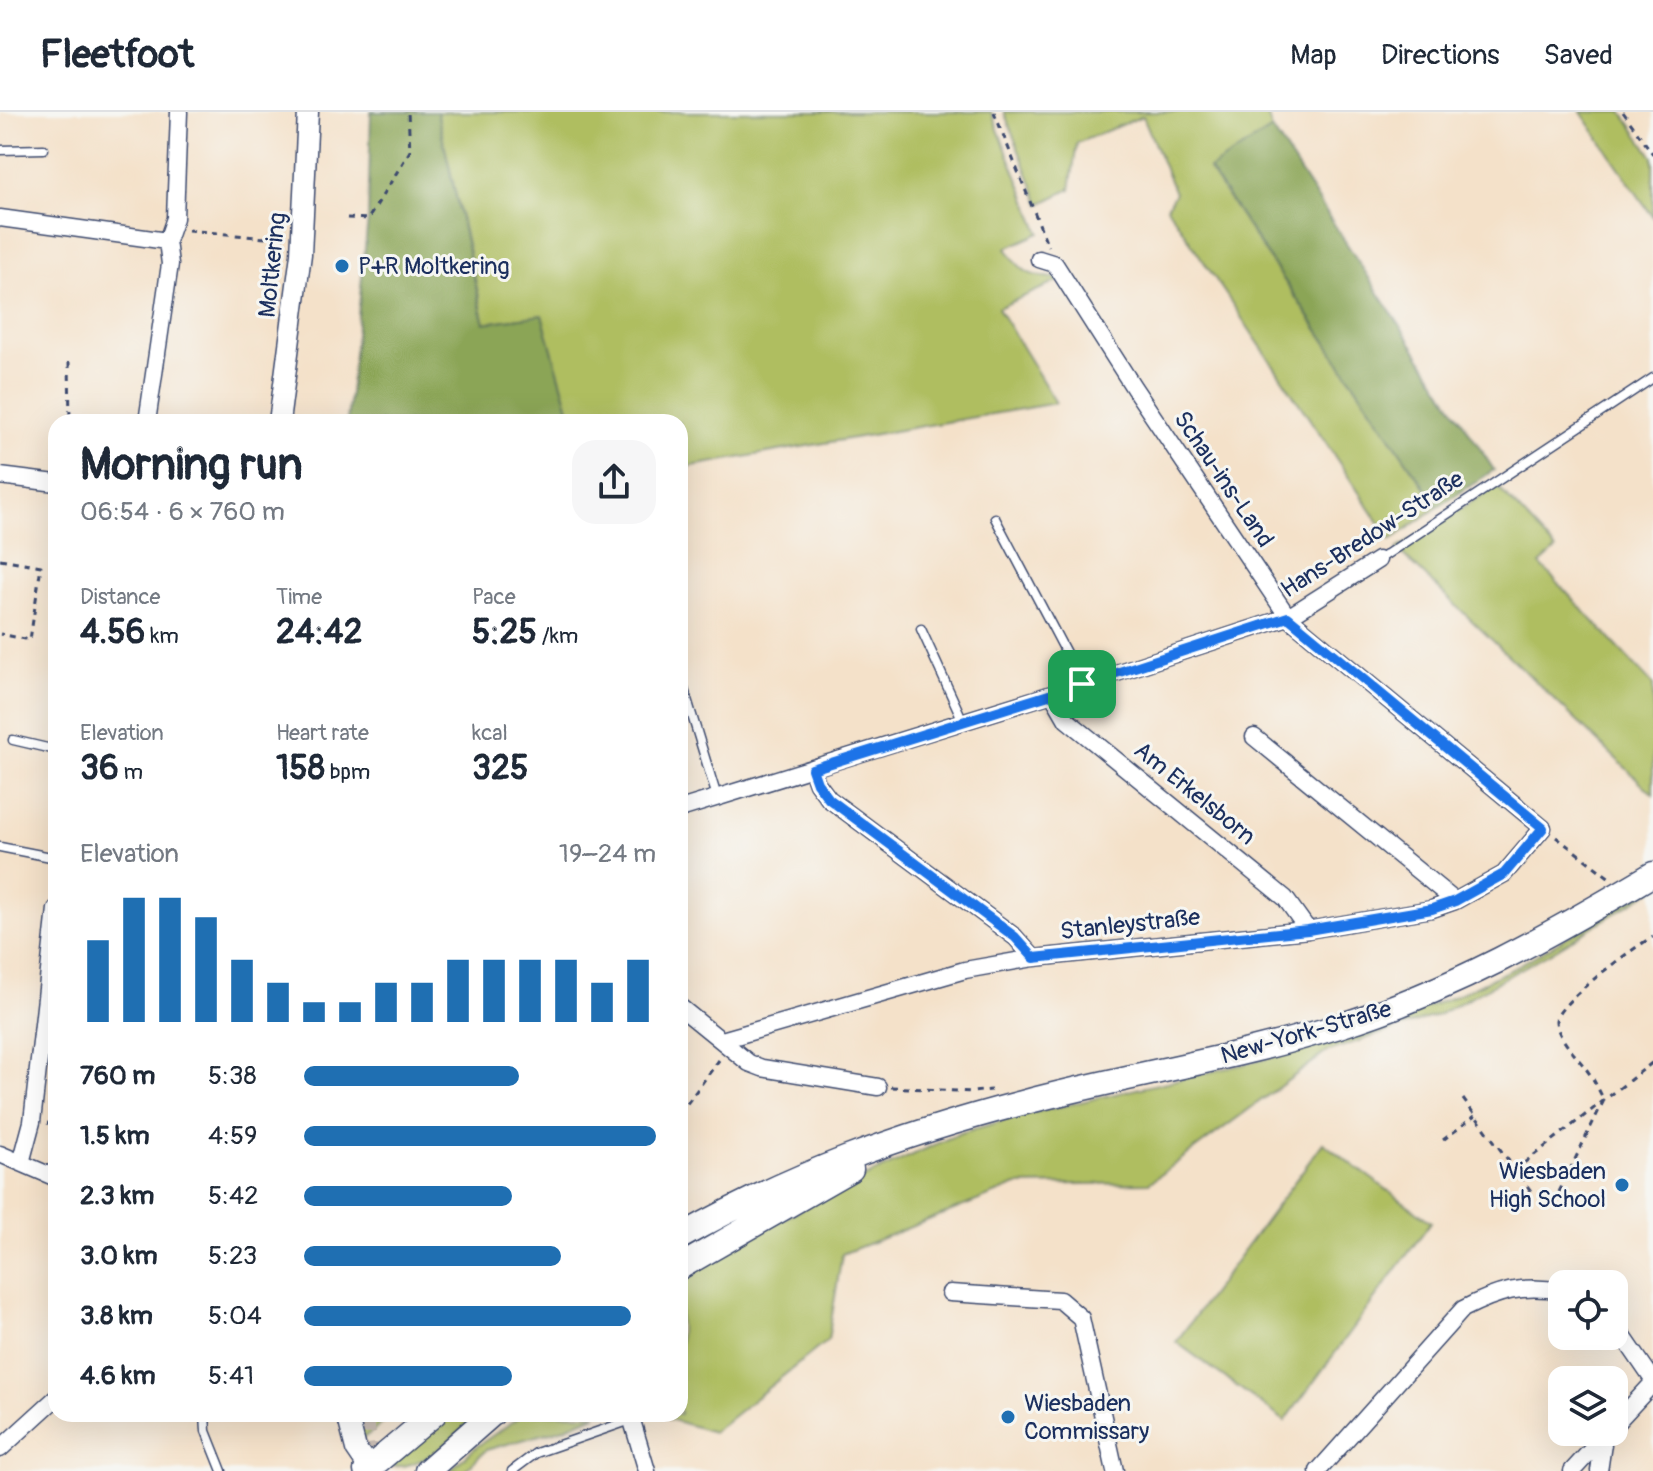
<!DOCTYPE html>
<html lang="en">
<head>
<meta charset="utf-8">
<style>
  :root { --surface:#fff; --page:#f6f6f7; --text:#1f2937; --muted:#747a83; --line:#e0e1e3; --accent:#1f6fb2 }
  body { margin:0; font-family:Pangolin,sans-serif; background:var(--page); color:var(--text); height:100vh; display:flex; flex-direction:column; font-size:30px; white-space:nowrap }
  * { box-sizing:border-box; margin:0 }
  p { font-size:26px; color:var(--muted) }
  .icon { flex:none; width:44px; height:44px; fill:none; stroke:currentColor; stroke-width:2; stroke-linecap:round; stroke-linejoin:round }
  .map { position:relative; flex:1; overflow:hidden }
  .drawer { position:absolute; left:48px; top:302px; width:640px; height:1008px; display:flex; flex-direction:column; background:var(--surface); border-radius:24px; box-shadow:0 8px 32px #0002 }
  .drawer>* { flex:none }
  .tools { position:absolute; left:1548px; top:1158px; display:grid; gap:16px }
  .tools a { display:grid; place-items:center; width:80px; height:80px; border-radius:16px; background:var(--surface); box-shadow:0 8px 32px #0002; font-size:40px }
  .pin { position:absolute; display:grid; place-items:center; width:68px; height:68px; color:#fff; margin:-34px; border-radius:16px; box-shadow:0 4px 12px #0006 }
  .round { display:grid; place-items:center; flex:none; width:84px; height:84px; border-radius:24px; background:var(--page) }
  .headline { display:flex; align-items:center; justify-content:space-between; height:136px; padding:0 32px }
  h1 { font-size:44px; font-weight:700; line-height:60px }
  .figures { display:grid; grid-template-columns:repeat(3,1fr); gap:12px; height:136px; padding:8px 32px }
  .figures div { display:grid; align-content:center }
  .figures b { font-size:34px; font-weight:700 }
  .figures small { font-size:22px; font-weight:400 }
  .figures p { font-size:22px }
  .chart { height:224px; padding:16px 32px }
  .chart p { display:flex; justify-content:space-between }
  .chart svg { width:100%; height:144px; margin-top:8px; stroke:var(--accent); stroke-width:6 }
  ul { padding:0 32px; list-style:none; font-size:26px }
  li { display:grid; grid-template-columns:128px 96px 1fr; align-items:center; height:60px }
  li i { height:20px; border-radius:10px; background:var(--accent) }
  header { display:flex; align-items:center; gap:48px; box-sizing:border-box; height:112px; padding:0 40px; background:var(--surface); border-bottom:2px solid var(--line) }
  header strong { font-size:38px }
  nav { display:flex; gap:44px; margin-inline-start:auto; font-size:28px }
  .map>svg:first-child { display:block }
  .green { fill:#afbe60; stroke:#65765f; stroke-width:2 }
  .forest { fill:#8ba556; stroke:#536a5a; stroke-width:2 }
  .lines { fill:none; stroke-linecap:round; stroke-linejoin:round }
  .tertiary-tunnel { stroke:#c9bdb4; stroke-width:20; stroke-dasharray:20 10; stroke-linecap:butt }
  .service-casing { stroke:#3c4a6e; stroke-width:11 }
  .minor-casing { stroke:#3c4a6e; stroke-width:19 }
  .tertiary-casing { stroke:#3c4a6e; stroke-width:23 }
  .primary-casing { stroke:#3c4a6e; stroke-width:27 }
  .path { stroke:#3c4a6e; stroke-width:3; stroke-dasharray:6 6; stroke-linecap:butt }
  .service { stroke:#fff; stroke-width:8 }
  .minor { stroke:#fff; stroke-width:16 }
  .tertiary { stroke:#fff; stroke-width:20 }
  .primary { stroke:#fff; stroke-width:24 }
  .route-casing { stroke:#fff; stroke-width:16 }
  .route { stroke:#1a73e8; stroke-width:10 }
  .poi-dot { fill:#1f6fb2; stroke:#f6f6f2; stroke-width:3 }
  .labels { text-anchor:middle; stroke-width:6; stroke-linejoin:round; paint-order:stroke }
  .street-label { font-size:24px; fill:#1b2f5e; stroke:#f6f6f2 }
  .poi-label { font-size:24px; fill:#1b2f5e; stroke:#f6f6f2; text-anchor:start }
</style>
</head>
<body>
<header>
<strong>Fleetfoot</strong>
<nav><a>Map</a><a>Directions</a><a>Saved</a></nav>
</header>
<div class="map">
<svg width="1653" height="1359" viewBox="0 0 1653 1359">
  <rect width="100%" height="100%" fill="#f6f6f2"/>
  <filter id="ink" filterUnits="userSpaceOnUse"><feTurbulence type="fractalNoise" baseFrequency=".0125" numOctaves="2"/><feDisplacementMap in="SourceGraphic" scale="16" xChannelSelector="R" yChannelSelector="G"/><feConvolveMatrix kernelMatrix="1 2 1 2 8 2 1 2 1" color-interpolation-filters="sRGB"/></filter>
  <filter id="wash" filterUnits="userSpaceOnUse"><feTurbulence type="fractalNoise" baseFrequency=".006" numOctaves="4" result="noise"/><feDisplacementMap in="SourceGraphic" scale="32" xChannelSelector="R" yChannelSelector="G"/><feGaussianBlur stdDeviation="1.8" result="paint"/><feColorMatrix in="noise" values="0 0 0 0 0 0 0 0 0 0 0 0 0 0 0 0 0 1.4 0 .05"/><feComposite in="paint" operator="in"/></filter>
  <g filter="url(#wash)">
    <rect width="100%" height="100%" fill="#f4e1c9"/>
    <path class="green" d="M437 0H991L1040 121 1006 136C1023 164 1031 164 1063 167L998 196 1056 291 680 356V310H573L542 203 485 211Z
      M1004 0H1266L1272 17 1209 58 1438 395 1391 428 1167 95 1175 81 1143 4 1077 31 1070 77 1040 92Z
      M1581 0H1622L1653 45V105Z
      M1497 374 1556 438 1540 452 1653 573V682L1397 437Z
      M1653 775V778L1551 840 1438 903 1328 939 1149 1071 1017 1073 842 1142 828 1228 713 1320 652 1302H680V1169L684 1163 826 1083 960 1021 1024 1003 1309 937 1385 911 1453 885 1512 857Z
      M1323 1031 1431 1110 1285 1309 1176 1230Z
      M355 1302H387L391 1305 362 1327Z
      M453 1302H479C454 1323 426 1358 390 1354L389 1352Z
      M524 1302H597L561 1317 486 1338 464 1359H449L476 1335Z"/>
    <path class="forest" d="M371 0H437L484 211 542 203 569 297 517 310H347L368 107Z
      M1272 17 1494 358 1438 395 1209 57Z"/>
  </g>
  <g filter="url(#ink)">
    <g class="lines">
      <path class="tertiary-tunnel" d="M364 1302 367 1336 364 1359"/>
      <g class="service-casing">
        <path id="service" d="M0 38 44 37
          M995 406 1082 571
          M1378 448 1653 266
          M921 517 963 609
          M680 564 717 685
          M13 628 56 638
          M0 735 56 746
          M205 1302 206 1319 222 1359
          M512 1359 536 1341 631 1308"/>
      </g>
      <g class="minor-casing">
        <path id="minor" d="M0 106 167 129
          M147 310 170 152 167 129 175 106 179 0
          M0 364 56 371
          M1052 582 1067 608 1285 786 1308 818
          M1254 625 1455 789
          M812 657 817 671 829 687 1015 825 1034 846
          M680 697 1052 582 1288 505 1378 448
          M680 895 749 951 762 956 878 975
          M722 928 965 858 1034 846 1308 818 1432 797 1455 789 1504 762 1543 716 1288 505 1134 276 1055 152 1039 147
          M0 1042 56 1066
          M21 1051 32 1010 56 797
          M950 1181 1060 1188 1081 1206 1115 1359
          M1614 1211 1653 1268
          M630 1302 647 1359
          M1614 1313 1653 1271
          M0 1337 56 1286
          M1318 1359 1463 1197C1498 1179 1522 1172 1562 1179
          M1572 1359 1608 1320
          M1599 1359 1604 1325"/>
      </g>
      <g class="tertiary-casing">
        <path id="tertiary" d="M279 310 301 142 308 0
          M347 1302 356 1337 371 1359"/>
      </g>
      <g class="primary-casing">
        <path id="primary" d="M680 1125C790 1063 899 1023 1022 991 1127 963 1235 947 1339 914 1451 879 1552 822 1653 762
          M680 1155 851 1057
          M366 1359 434 1302
          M427 1359 492 1302"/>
      </g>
      <path class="path" d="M994 0 1048 134
        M1623 0 1653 42
        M347 106 368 107 410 39 408 0
        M188 118 284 128
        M69 250 70 310
        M0 447 41 454 30 528 0 522
        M1556 725 1611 767
        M891 975 973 980 991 978
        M1463 987 1531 1079
        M680 1001 719 948
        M47 1011 52 1012 56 1002
        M1443 1028 1475 1004
        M1515 1058 1653 950
        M1559 1080 1604 988C1599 979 1595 969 1589 961 1580 947 1557 927 1556 909 1555 893 1636 833 1653 825"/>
      <use href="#service" class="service"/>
      <use href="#minor" class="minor"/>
      <use href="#tertiary" class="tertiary"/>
      <use href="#primary" class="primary"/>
    </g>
  </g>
  <g class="lines" filter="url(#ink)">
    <g class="route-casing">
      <path id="route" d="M1288 505 1543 716 1504 762 1455 789 1432 797 1308 818 1034 846 1015 825 829 687 817 671 812 657 1052 582Z"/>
    </g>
    <use href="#route" class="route"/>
  </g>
  <g class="poi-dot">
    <circle cx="342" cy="154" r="8"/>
    <circle cx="1622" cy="1073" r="8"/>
    <circle cx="1008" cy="1305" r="8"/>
  </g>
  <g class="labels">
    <g class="street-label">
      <text transform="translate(272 153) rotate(-84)" y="8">Moltkering</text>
      <text transform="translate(1224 367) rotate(56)" y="8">Schau-ins-Land</text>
      <text transform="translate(1372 422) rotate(-33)" y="8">Hans-Bredow-Straße</text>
      <text transform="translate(1195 681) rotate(39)" y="8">Am Erkelsborn</text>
      <text transform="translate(1130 812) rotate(-6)" y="8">Stanleystraße</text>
      <text transform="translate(1306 920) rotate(-16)" y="8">New-York-Straße</text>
    </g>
    <g class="poi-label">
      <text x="358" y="162">P+R Moltkering</text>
      <text x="1606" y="1067" text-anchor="end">Wiesbaden<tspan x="1606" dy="28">High School</tspan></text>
      <text x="1024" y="1299">Wiesbaden<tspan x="1024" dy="28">Commissary</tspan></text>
    </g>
  </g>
</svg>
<div class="tools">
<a><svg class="icon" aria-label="locate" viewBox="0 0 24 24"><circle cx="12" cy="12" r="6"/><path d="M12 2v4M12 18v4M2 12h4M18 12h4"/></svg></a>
<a><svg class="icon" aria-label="layers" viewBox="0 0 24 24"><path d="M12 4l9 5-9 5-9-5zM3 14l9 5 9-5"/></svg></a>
</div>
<div class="pin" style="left:1082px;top:572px;background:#1e9e55"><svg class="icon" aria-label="arrive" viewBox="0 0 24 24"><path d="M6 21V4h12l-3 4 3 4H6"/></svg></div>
<section class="drawer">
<div class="headline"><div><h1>Morning run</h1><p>06:54 · 6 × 760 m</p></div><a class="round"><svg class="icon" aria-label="share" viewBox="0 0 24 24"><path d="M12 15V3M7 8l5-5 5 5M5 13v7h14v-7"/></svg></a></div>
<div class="figures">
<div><p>Distance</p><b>4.56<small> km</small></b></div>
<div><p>Time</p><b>24:42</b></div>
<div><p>Pace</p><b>5:25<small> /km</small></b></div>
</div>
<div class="figures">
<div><p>Elevation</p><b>36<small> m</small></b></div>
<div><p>Heart rate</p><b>158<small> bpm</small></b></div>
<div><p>kcal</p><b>325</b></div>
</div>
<div class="chart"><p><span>Elevation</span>19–24 m</p>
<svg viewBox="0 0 160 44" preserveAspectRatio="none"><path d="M5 44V19M15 44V6M25 44V6M35 44V12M45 44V25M55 44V32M65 44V38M75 44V38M85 44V32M95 44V32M105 44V25M115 44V25M125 44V25M135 44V25M145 44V32M155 44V25"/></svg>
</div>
<ul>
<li><b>760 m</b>5:38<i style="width:61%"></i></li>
<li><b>1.5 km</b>4:59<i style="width:100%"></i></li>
<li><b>2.3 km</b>5:42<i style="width:59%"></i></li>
<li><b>3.0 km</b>5:23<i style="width:73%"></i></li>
<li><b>3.8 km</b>5:04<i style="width:93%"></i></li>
<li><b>4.6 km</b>5:41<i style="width:59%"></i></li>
</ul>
</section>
</div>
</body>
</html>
